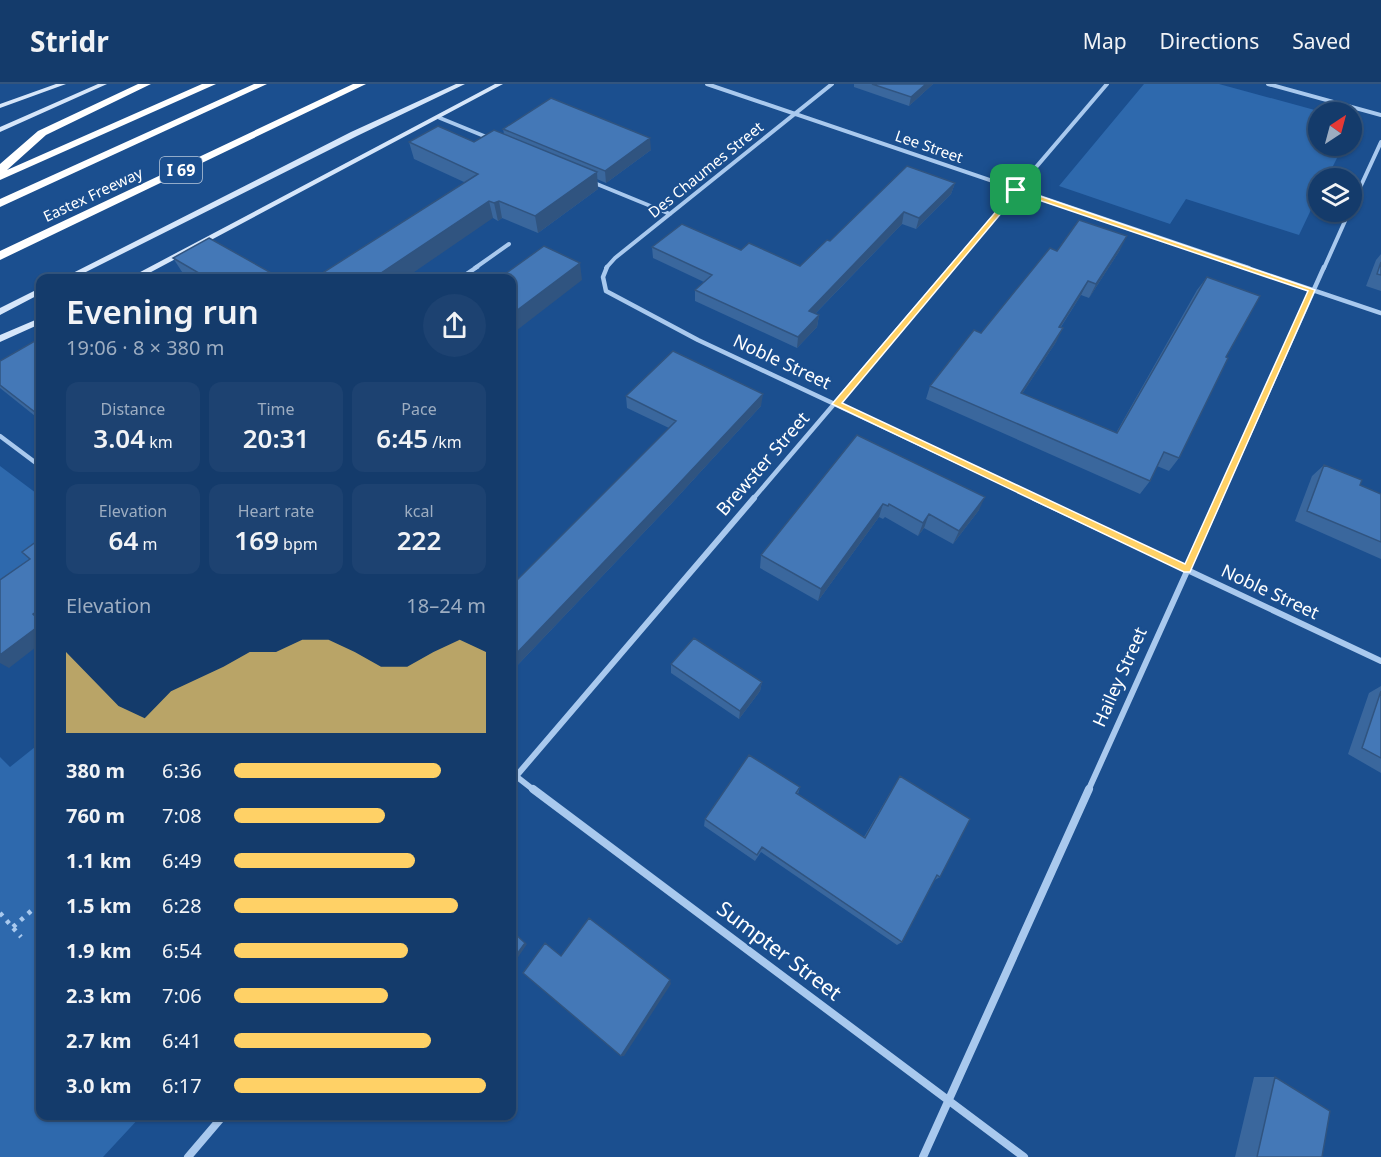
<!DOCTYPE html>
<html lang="en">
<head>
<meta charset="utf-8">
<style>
  :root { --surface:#143b6b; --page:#1d4271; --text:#f1f3f6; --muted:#9dadc1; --line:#33557e; --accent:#ffd166 }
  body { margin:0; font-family:"Noto Sans",sans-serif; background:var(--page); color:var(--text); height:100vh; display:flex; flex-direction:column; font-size:22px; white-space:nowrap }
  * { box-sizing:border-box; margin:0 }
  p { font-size:20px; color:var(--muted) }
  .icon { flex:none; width:33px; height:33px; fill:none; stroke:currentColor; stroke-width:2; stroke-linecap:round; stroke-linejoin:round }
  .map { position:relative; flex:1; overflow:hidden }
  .sheet { position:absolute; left:36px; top:190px; width:480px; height:846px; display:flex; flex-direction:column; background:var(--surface); border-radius:12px; box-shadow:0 2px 4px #0004,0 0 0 2px var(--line) }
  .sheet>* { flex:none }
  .needle { width:39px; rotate:36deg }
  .fabs { position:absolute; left:1308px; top:18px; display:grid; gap:12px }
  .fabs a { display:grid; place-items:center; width:54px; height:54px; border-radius:50%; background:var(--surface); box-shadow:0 2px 4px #0004,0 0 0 2px var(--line); font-size:30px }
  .pin { position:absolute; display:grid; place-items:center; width:51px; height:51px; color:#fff; margin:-26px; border-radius:12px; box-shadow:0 3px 9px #0006 }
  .round { display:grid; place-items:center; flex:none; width:63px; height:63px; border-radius:32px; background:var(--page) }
  .overview { display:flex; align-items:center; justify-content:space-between; height:102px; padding:0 30px }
  h1 { font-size:33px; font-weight:600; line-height:45px }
  .metrics { display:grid; grid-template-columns:repeat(3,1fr); gap:9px; height:102px; padding:6px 30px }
  .metrics div { display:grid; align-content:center; border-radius:12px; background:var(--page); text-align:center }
  .metrics b { font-size:26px; font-weight:600 }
  .metrics small { font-size:16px; font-weight:400 }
  .metrics p { font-size:16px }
  .chart { height:168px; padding:12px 30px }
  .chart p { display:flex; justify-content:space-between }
  .chart svg { width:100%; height:108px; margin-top:6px; fill:var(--accent); opacity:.7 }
  ul { padding:0 30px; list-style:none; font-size:20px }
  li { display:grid; grid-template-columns:96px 72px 1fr; align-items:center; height:45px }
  li i { height:15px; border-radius:8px; background:var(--accent) }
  header { display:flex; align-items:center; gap:36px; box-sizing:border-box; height:84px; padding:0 30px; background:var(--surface); border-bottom:2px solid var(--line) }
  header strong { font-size:28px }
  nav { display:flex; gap:33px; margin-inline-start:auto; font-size:21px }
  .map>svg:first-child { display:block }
  .green { fill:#2e69ad }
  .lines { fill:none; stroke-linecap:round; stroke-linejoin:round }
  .path { stroke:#a9c9ee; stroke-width:4.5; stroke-dasharray:4 6; stroke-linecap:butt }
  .minor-far3 { stroke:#a9c9ee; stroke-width:4 }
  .minor-far2 { stroke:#a9c9ee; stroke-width:4.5 }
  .minor-far1 { stroke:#a9c9ee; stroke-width:6 }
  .minor { stroke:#a9c9ee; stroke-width:8 }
  .secondary { fill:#d6e6fa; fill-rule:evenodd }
  .motorway { fill:#fff; fill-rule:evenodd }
  .wall { fill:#3a679d }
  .shaded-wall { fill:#305480 }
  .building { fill:#4478b7; stroke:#305480; stroke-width:1.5 }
  .route { fill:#ffd166; stroke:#fff; stroke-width:1.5; fill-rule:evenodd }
  .labels { text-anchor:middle; stroke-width:4.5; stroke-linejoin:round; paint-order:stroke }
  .far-street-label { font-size:15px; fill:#fff; stroke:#1b4f8f }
  .shield { fill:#1b4f8f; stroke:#bbcadd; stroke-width:1.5 }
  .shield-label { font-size:16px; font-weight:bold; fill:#fff }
  .street-label { font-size:18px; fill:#fff; stroke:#1b4f8f }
  .near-street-label { font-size:21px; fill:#fff; stroke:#1b4f8f }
</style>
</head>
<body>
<header>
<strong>Stridr</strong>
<nav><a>Map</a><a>Directions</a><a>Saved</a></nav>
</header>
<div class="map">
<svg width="1381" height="1073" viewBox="0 0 1381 1073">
  <rect width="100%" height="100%" fill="#1b4f8f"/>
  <path class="green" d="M1144 0H1219L1322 28H1318V62H1343L1327 94H1318V111L1299 151 1186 115 1170 140 1059 102Z
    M0 382 40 412V468L0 497Z
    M40 659V1032H141L103 1073H0V673L10 683Z"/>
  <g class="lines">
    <path class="path" d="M0 829 21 853
      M13 843 40 819"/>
    <path class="minor-far3" d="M707 0 1249 184
      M1268 0 1381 31
      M440 34 489 54
      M592 98 670 130
      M1352 121 1381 58
      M475 184 509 160
      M606 184 615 174 832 0
      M950 184 1107 0
      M1324 184 1349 128"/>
    <path class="minor-far2" d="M607 183 603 193 606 207 698 256 1037 415
      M1244 183 1381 229
      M459 195 477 183
      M0 352 40 382
      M753 415 951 183
      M1220 415 1324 183"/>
    <path class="minor-far1" d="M1034 414 1381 577
      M512 689 535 707
      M512 697 754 414
      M1088 707 1220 414"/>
    <path class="minor" d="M533 705 1024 1073
      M188 1073 223 1032
      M923 1073 1089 705"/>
    <path class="secondary" d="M56 0H66L0 24V20Z
      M98 0H107L0 48V43Z
      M456 0H465L357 52 72 195H61L351 48Z
      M495 0H503L138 195H127Z
      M40 204V210L0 231V224Z
      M40 234V240L0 258V251Z"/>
    <path class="motorway" d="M138 0H151L46 51 7 86 202 0H216L0 96V80L38 47Z
      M254 0H267L0 123V115Z
      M353 0H366L0 176V167Z"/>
  </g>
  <path class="wall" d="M854 0H933L909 22 854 3Z
    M503 45 651 66 606 99 597 95 598 105 538 149 502 134 498 137 493 134 464 98 414 75 409 58H474L504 50Z
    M955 99 951 110 916 145 902 140 815 230 819 231 817 243 797 264 695 217V206L704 198 653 174 652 163 800 182 830 157Z
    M1120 166 1089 214 1081 211 1061 243 1056 258 1022 310 1116 349 1197 206 1207 193 1226 273 1179 374 1169 387 1157 382 1150 397 1140 410 926 315 930 302 981 249 1057 167Z
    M1381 170V207L1366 202 1376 176Z
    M173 174 282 195H190L184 191Z
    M40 254V336L0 304V277Z
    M626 312 761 322 671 420 512 587V501L669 344 627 324Z
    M857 351 979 426 953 460 924 444 918 452 885 433 883 435 879 433 818 517 760 484 761 471Z
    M1324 381 1360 401 1381 410V475L1295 437 1312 392Z
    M671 580 762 598 760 607 739 635 671 589Z
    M1381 602V689L1348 670 1369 609Z
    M900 692 940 793 933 797 902 858 897 861 761 768 755 777 704 742 705 735 800 703 798 710 864 753Z
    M1254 993H1275L1322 1073H1235Z"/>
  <path class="shaded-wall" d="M926 0H933L909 22 911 13Z
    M650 54 651 66 606 99 605 87Z
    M597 88 598 105 538 149 535 132Z
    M955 99 951 110 916 145 919 134Z
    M489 117 493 134 404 195H372Z
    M499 117 502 134 498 137 494 119Z
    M904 128 902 140 807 238 809 227Z
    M1127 152 1120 166 1089 214 1096 200Z
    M580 179 582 196 512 250V230Z
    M1088 197 1081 211 1052 256 1059 243Z
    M819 231 817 243 797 264 798 253Z
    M1063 244 1056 258 1014 322 1021 309Z
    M763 310 761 322 671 420 512 587V574Z
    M985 413 979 426 953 460 959 447Z
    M883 420 879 433 818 517 821 505Z
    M929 430 924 444 918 452 923 439Z
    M40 525V537L33 530Z
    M40 541V560L9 584 0 579V571Z
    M762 598 760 607 739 635 740 627Z
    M512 847 527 860 512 882Z
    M670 896 671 900 624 972H621Z"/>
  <path class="building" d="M872 0H926L911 13Z
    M551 14 650 54 605 87 503 45Z
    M438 42 474 58 494 46 597 88 535 132 499 117 494 119 489 117 372 195H313L478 90 409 58Z
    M907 82 955 99 919 134 904 128 809 227 819 231 798 253 695 206 712 191 652 163 682 140 741 166 749 159 800 182 827 156 830 157Z
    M1079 136 1127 152 1096 200 1088 197 1059 243 1063 244 1021 309 1117 349 1207 193 1260 212 1226 273 1228 274 1179 374 1164 368 1150 397 930 302 974 246 981 249 1050 164 1057 167Z
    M209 154 282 195H209L173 174Z
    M544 162 580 179 512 230V195H498Z
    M1381 178V191L1377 190Z
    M40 254V332L0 301V277Z
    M673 267 763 310 670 409 512 574V501L676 337 626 312Z
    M857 351 985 413 959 447 929 430 923 439 889 420 888 422 883 420 821 505 761 471Z
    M1324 381 1362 396 1360 401 1381 410V458L1307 427Z
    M40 455V525L33 530 40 537V541L0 571V496L30 475 22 468Z
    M694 554 762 598 740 627 671 580Z
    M1381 607V674L1362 664Z
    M749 671 800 703 796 709 865 754 900 692 970 735 940 793 937 791 902 858 762 763 757 771 705 735Z
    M589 834 670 896 621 972 523 889 545 859 561 872Z
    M512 847 525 859 512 877Z
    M1275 993 1330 1027 1322 1073H1257Z"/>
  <path class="route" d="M1016 104 1315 206 1190 488H1184L832 320ZM1018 109 1308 207 1185 480 842 319Z"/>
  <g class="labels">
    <g class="far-street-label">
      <text transform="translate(929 63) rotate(19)" y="5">Lee Street</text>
      <text transform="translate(706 86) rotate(-39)" y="5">Des Chaumes Street</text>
      <text transform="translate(93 111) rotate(-25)" y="5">Eastex Freeway</text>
    </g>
    <rect class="shield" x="160" y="73" width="42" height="26" rx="4.5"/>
    <g class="shield-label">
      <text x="181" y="92">I 69</text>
    </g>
    <g class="street-label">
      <text transform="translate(782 278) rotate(25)" y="6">Noble Street</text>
      <text transform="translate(763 380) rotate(-49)" y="6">Brewster Street</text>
      <text transform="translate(1270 508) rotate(25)" y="6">Noble Street</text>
      <text transform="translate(1120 593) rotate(-66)" y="6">Hailey Street</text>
    </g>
    <g class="near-street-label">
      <text transform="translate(779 867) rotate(37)" y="7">Sumpter Street</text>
    </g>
  </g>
</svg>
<div class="fabs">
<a><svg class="needle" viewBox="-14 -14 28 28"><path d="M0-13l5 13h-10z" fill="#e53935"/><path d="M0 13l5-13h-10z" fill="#9dadc1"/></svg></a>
<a><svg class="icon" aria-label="layers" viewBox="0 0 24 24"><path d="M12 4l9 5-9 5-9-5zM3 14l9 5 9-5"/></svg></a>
</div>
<div class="pin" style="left:1016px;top:106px;background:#1e9e55"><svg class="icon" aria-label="arrive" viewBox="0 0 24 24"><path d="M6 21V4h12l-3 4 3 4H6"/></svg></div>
<section class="sheet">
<div class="overview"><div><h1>Evening run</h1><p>19:06 · 8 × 380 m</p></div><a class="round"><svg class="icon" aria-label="share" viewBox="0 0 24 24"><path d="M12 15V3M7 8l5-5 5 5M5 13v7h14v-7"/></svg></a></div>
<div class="metrics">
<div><p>Distance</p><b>3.04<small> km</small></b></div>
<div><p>Time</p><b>20:31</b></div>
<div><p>Pace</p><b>6:45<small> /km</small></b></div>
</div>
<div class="metrics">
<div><p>Elevation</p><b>64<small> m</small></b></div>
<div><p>Heart rate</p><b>169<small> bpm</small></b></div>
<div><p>kcal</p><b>222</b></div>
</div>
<div class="chart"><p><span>Elevation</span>18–24 m</p>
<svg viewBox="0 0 160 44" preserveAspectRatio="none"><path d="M0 44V11L10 22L20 33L30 38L40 27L50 22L60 17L70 11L80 11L90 6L100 6L110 11L120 17L130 17L140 11L150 6L160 11V44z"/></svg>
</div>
<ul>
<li><b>380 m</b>6:36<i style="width:82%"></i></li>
<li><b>760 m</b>7:08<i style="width:60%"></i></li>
<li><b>1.1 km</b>6:49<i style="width:72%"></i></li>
<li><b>1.5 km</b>6:28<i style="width:89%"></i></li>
<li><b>1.9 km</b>6:54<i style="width:69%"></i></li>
<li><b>2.3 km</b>7:06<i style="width:61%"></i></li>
<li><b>2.7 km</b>6:41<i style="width:78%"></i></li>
<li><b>3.0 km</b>6:17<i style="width:100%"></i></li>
</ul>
</section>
</div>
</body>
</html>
